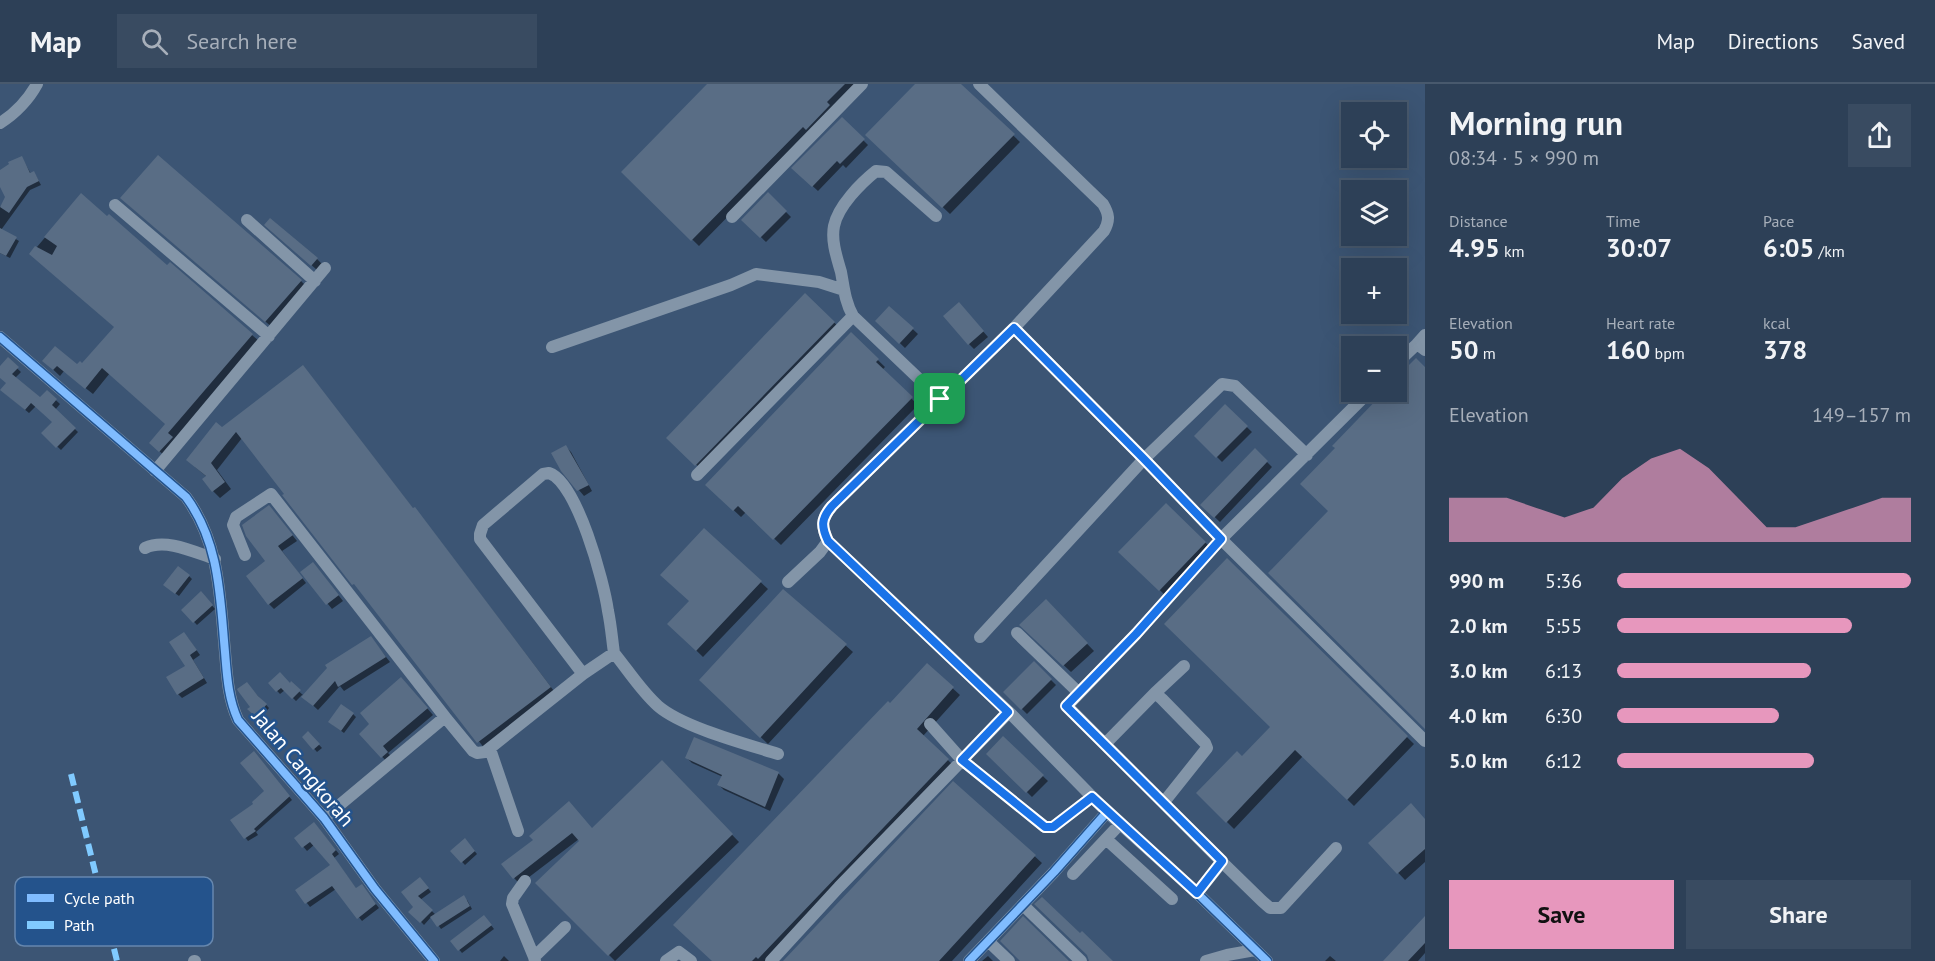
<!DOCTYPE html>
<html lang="en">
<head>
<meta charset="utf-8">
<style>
  :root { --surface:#2d4057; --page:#394b61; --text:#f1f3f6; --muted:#a7afba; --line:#48596d; --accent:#e797bd }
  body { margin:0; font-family:"PT Sans",sans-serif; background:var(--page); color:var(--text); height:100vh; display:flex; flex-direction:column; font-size:22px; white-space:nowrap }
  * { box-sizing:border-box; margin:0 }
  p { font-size:20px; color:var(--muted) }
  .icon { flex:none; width:33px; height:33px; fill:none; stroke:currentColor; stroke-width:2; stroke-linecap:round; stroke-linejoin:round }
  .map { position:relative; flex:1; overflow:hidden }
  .drawer { display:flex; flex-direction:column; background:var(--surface); width:510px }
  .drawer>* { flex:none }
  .fabs { position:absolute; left:1341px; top:18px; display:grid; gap:12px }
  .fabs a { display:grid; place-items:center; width:66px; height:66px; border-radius:0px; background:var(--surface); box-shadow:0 6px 24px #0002,0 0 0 2px var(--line); font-size:30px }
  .pin { position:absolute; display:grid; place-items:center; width:51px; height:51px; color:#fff; margin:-26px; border-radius:12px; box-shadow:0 3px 9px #0006 }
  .round { display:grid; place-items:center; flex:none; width:63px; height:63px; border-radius:0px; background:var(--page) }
  .head { display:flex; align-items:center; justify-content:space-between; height:102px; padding:0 24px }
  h1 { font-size:33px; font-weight:700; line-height:45px }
  .figures { display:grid; grid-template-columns:repeat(3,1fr); gap:9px; height:102px; padding:6px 24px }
  .figures div { display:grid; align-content:center }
  .figures b { font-size:26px; font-weight:700 }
  .figures small { font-size:16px; font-weight:400 }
  .figures p { font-size:16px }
  .chart { height:168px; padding:12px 24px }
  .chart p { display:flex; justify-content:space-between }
  .chart svg { width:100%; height:108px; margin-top:6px; fill:var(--accent); opacity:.7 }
  .button { display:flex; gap:12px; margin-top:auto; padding:12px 24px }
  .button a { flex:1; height:69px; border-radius:0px; background:var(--accent); color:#111; font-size:24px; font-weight:700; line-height:69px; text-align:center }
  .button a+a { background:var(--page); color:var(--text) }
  ul { padding:0 24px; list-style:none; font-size:20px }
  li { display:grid; grid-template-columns:96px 72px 1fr; align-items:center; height:45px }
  li i { height:15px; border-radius:8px; background:var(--accent) }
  header { display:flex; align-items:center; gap:36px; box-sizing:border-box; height:84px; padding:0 30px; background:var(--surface); border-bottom:2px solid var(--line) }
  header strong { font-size:28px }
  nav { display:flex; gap:33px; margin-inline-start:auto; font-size:21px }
  .search { width:420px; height:54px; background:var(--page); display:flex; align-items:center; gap:15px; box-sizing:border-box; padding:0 21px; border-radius:0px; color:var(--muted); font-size:22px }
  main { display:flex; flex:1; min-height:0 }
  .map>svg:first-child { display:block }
  .shadow { fill:#0007 }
  .building { fill:#596d85 }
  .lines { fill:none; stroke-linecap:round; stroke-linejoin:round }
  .minor { stroke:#8395a8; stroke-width:12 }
  .quiet { stroke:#80caff; stroke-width:6; stroke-dasharray:12 6; stroke-linecap:butt }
  .cycleway-casing { stroke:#24538c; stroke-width:11 }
  .cycleway { stroke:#80bcff; stroke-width:8 }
  .route-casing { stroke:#fff; stroke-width:12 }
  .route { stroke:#1a73e8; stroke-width:8 }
  .labels { text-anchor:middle; stroke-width:5; stroke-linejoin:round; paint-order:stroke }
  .street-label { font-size:21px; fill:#fff; stroke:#24538c }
  .key { fill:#24538c; stroke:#6687ae; stroke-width:1.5 }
  .key-label { font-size:16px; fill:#fff }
</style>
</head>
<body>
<header>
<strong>Map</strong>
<div class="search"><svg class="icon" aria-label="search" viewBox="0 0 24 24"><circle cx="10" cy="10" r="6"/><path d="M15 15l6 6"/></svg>Search here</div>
<nav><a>Map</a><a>Directions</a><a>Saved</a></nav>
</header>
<main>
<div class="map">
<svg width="1425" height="877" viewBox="0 0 1425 877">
  <rect width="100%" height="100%" fill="#3c5574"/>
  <path class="shadow" d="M710 0H858L699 162 623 88Z
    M917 0H959L1020 58 950 130 867 51Z
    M842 35 868 61 846 84 843 81 818 107 793 84Z
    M22 74 31 90 36 92 41 101 30 106 1 146 19 157 10 174 0 169V123L7 113 0 100V87Z
    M768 110 791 133 766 158 743 136Z
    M81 111 167 184 170 180 259 257 167 374 157 365 167 340 110 289 93 310 64 287 60 292 44 277 77 283 82 281 116 244 31 170Z
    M129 121 301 197 308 204 273 244Z
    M272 146 317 175 322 180 317 186Z
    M805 211 841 245 703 387 668 354Z
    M890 224 918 250 905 264 877 237Z
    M964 225 988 253 974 265 969 260Z
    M851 250 885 283 882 286 918 321 781 461 746 428 741 433 707 401Z
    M8 276 21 288 15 294 40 315 47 308 60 320 55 326 78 348 61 366 43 349 54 338 36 322 29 329 6 310 8 300 0 292V284Z
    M309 290 414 426 421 432 557 611 485 665 285 411H286L242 354 217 386 231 405 220 414 213 407 207 393 195 383 222 345Z
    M1225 322 1252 348 1222 378 1196 352Z
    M566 363 571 368 592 407 584 412 562 386Z
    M1255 366 1272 383 1220 438 1202 421Z
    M1166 421 1212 465 1166 512 1120 468Z
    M274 428 297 457 282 467 306 499 274 525 269 520 267 478Z
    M704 446 768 505 703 573 669 540 691 517Z
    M1227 476 1414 660 1354 722 1303 672 1234 745 1198 709 1242 674 1272 643Z
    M318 485 343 517 332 525 302 488Z
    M189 492 192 495 179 512 168 504Z
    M784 507 853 568 768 660 701 596Z
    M204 512 215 525 197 541 183 526Z
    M1046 517 1094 567 1071 588 1021 541Z
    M188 554 200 571 193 576 207 599 182 614 178 610 187 582Z
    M371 554 390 578 344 607 340 602 318 626 302 611 296 617 285 606 280 610 270 599 291 600 304 612Z
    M1034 579 1056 601 1027 630 1005 608Z
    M927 581 960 611 923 652 955 683 770 877H714L890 622Z
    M247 600 269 624 260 635 249 625 252 623Z
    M408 602 433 631 388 669 394 675 389 680 361 650Z
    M353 630 356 633 344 649 333 641Z
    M308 649 322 664 317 668 304 653Z
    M1003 654 1048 697 1032 713 988 670Z
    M730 671 779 690 784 695 770 727 724 706 719 701 723 693 692 679 687 674Z
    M256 672 292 716 256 748 258 751 248 757 233 737 256 720 266 707Z
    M662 678 739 758 615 877 537 799 581 757 579 755 520 800 514 794 535 756 531 752 593 745Z
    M954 699 1042 779 952 877H785Z
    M1425 736V778L1405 796 1370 759Z
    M318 744 339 770 334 774 357 806H365L379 824 362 837 336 805 310 823 297 806 332 782 314 761 307 767 296 754Z
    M465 756 477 770 465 781 452 767Z
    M423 798 431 808 420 816 436 831 467 816 472 825 441 845 432 832 424 841 411 827 415 823 403 808Z
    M1425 835V869L1418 877H1385Z
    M487 836 494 845 462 869 452 857Z
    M504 872 509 877H500Z
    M988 872 993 877H982Z
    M1330 872 1336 877H1325Z"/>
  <path class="building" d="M707 0H845L827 18 830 21 806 46 803 43 691 157 621 88Z
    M915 0H961L1015 50 942 124 865 51Z
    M842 33 865 55 840 80 837 77 812 103 791 84Z
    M158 71 302 196 265 238 120 114Z
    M22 72 30 89 34 87 39 97 27 103 9 129 0 123 5 113 0 103V86L9 80 8 78Z
    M768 108 787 127 760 154 741 136Z
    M81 109 107 132 109 130 167 181 170 178 253 250 168 349 173 353 159 368 149 359 165 340 102 284 85 305 57 282 53 286 42 277 55 262 77 280 80 277 82 279 114 243 29 170 35 162 52 171 57 162 44 153Z
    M270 134 318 174 311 182 264 141Z
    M0 144 17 153 6 172 0 169Z
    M805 209 835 238 695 382 666 354Z
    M959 218 984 247 968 261 943 232Z
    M889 222 914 244 899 260 875 237Z
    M851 248 879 275 876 278 913 313 773 456 738 422 733 427 705 401Z
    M8 273 19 283 12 290 40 313 47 306 57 315 52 321 76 344 56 364 41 349 52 338 31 319 25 326 0 306 6 299 0 294V282Z
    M1416 274 1425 283V645L1268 489 1328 427 1300 400 1335 364 1332 362 1384 308H1396V294Z
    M303 281 413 424 415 423 551 603 477 659 354 500 352 501 282 411 284 410 236 348 211 379 225 398 212 408 202 395 206 392 186 376 216 338 222 343Z
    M1225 320 1248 342 1216 374 1194 352Z
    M566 361 589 401 577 407 561 387 551 369Z
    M1255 364 1268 377 1214 434 1200 421Z
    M1166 419 1206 458 1159 507 1118 468Z
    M269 421 293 451 278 462 303 494 268 521 246 492 265 477 246 452 242 441Z
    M704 444 762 497 696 567 667 540 689 517 660 491Z
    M1227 474 1408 652 1347 716 1295 666 1226 739 1196 709 1237 667 1242 672 1270 643 1164 540Z
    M313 478 339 511 326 521 300 488Z
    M178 482 190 491 175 510 163 501Z
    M783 505 847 560 760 654 699 596Z
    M201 507 213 521 193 539 181 526Z
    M1046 515 1088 559 1063 582 1019 541Z
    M184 548 197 566 190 571 204 594 177 611 166 593 185 582 169 558Z
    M371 552 386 573 338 603 335 597 313 622 301 613 327 584 325 581Z
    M1034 577 1052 595 1021 626 1003 608Z
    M927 579 954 603 917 645 949 675 758 875 756 873 752 877H712L673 841 888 617 890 619Z
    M280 588 290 599 291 597 301 606 292 615 281 604 276 608 268 599Z
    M401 593 428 624 383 662 388 668 381 674 359 650 369 640 360 629Z
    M247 598 258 612 267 620 256 633 247 625 250 623 238 607 237 605Z
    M341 620 354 629 341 647 328 638Z
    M308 647 320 660 313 666 302 653Z
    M1003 652 1044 691 1026 709 986 670Z
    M694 653 779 688 765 723 717 701 722 691 685 674Z
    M254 667 290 712 254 745 256 747 244 755 230 736 253 720 252 718 264 707 240 679Z
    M662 676 733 750 608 872 535 799 579 757 572 749 513 795 501 780 533 756 529 752 569 717 592 744Z
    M953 697 1036 771 939 877H783Z
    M1411 719 1425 735V765L1397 790 1368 759Z
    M314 738 336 766 332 770 356 804 362 800 376 820 357 835 332 802 305 820 295 806 330 781 310 758 302 764 294 754Z
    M465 754 475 767 461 779 450 767Z
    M420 793 429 804 418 812 433 826 420 839 408 828 413 823 401 808Z
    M464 811 470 822 437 843 430 833Z
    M1042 813 1080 849 1082 847 1113 877H1089L1087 871 1034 820Z
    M484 831 492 841 458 867 450 857Z
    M1023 832 1069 877H1020L1000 857Z
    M1425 832V859L1408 877H1383Z"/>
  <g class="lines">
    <path class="minor" d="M979 0 1103 120C1109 130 1110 136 1104 147L1014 244 832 422C821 435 821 442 828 457L1009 628 1107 728 1197 809 1267 877
      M0 39C15 30 29 15 37 0
      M115 121 269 252
      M936 132 886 88 876 87C861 99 838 122 834 142 831 157 837 174 841 188 844 204 845 218 853 232L940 315
      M732 133 862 0
      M247 136 315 197
      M1014 244 1144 375 1221 455 1425 657
      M0 253 186 413C220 459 220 514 225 568 227 592 228 614 238 636L324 734 375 805 434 877
      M1417 260 1425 251
      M552 263 731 201 756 190 819 198 844 206
      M1396 280 1417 260 1425 266
      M155 387 325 184
      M697 391 853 232
      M145 464C166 454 194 468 215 475
      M245 471 233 441 236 433 271 410 445 633
      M788 498 820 468 828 457
      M1017 549 1079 609
      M980 553 1144 375 1222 300 1235 302 1307 371
      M583 590 480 455V450L483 441 543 390 549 389C577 398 604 498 608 527 611 541 612 555 614 569
      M1155 609 1184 582
      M930 640 962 676 1045 743H1053L1092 713
      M1105 660 1155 609 1162 615 1205 659 1207 664 1164 718
      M490 665 518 747
      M324 734 445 633 473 667 477 669 485 668 583 590 614 569C628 586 641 607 658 622 682 643 746 660 778 670
      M1106 755 1172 815
      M1222 778 1262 817 1270 824H1281L1336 764
      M1073 790 1120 740
      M525 797 513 814 512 820 534 873
      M1197 809 1222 778 1067 622 1136 550 1221 455 1369 308
      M1023 821 1081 877
      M988 857 1009 877
      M194 877H195
      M535 877 534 873 565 843
      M666 877 679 868 691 877
      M771 877 839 803 1009 628
      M969 877 1054 788 1107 728
      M1206 877 1227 871 1255 866"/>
    <path class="quiet" d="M71 690 117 877"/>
    <g class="cycleway-casing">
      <path id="cycleway" d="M0 253 186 413C220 459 220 514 225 568 227 592 228 614 238 636L324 734 375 805 434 877
        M969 877 1054 788 1107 728 1197 809 1267 877"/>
    </g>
    <use href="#cycleway" class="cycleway"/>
  </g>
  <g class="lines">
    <g class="route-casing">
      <path id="route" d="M1014 244 1144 375 1221 455 1136 550 1066 622 1222 777 1197 809 1092 713 1053 743H1045L962 676 1008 628 828 457C821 442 821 435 832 422Z"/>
    </g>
    <use href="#route" class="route"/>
  </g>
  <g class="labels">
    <g class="street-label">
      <text transform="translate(303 684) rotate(50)" y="7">Jalan Cangkorah</text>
    </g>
  </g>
  <rect x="15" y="793" width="198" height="69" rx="9" class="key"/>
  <rect x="27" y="810" width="27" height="8" fill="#80bcff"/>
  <rect x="27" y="837" width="27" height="8" fill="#80caff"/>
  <g class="key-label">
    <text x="64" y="820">Cycle path</text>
    <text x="64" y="847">Path</text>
  </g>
</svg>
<div class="fabs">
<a><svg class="icon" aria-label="locate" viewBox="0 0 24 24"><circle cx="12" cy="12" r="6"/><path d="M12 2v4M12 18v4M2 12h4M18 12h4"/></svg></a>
<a><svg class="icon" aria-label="layers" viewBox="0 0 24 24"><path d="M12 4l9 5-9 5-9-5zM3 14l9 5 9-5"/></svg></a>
<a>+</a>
<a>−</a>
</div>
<div class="pin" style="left:940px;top:315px;background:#1e9e55"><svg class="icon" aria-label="arrive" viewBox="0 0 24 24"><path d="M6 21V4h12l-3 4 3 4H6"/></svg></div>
</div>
<section class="drawer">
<div class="head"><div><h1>Morning run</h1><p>08:34 · 5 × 990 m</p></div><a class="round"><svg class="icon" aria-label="share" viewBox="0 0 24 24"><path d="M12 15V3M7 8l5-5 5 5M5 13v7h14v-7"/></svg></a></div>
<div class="figures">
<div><p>Distance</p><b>4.95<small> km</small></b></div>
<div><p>Time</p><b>30:07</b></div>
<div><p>Pace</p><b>6:05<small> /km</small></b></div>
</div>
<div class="figures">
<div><p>Elevation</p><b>50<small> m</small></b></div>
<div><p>Heart rate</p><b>160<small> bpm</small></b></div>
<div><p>kcal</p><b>378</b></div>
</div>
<div class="chart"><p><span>Elevation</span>149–157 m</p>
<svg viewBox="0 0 160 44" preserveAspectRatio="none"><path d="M0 44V26L10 26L20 26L30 30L40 34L50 30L60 18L70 10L80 6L90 14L100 26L110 38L120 38L130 34L140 30L150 26L160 26V44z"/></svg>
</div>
<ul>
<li><b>990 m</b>5:36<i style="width:100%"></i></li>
<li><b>2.0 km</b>5:55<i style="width:80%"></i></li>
<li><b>3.0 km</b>6:13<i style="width:66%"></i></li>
<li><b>4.0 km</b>6:30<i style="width:55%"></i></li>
<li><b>5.0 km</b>6:12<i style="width:67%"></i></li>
</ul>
<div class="button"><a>Save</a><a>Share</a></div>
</section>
</main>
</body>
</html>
